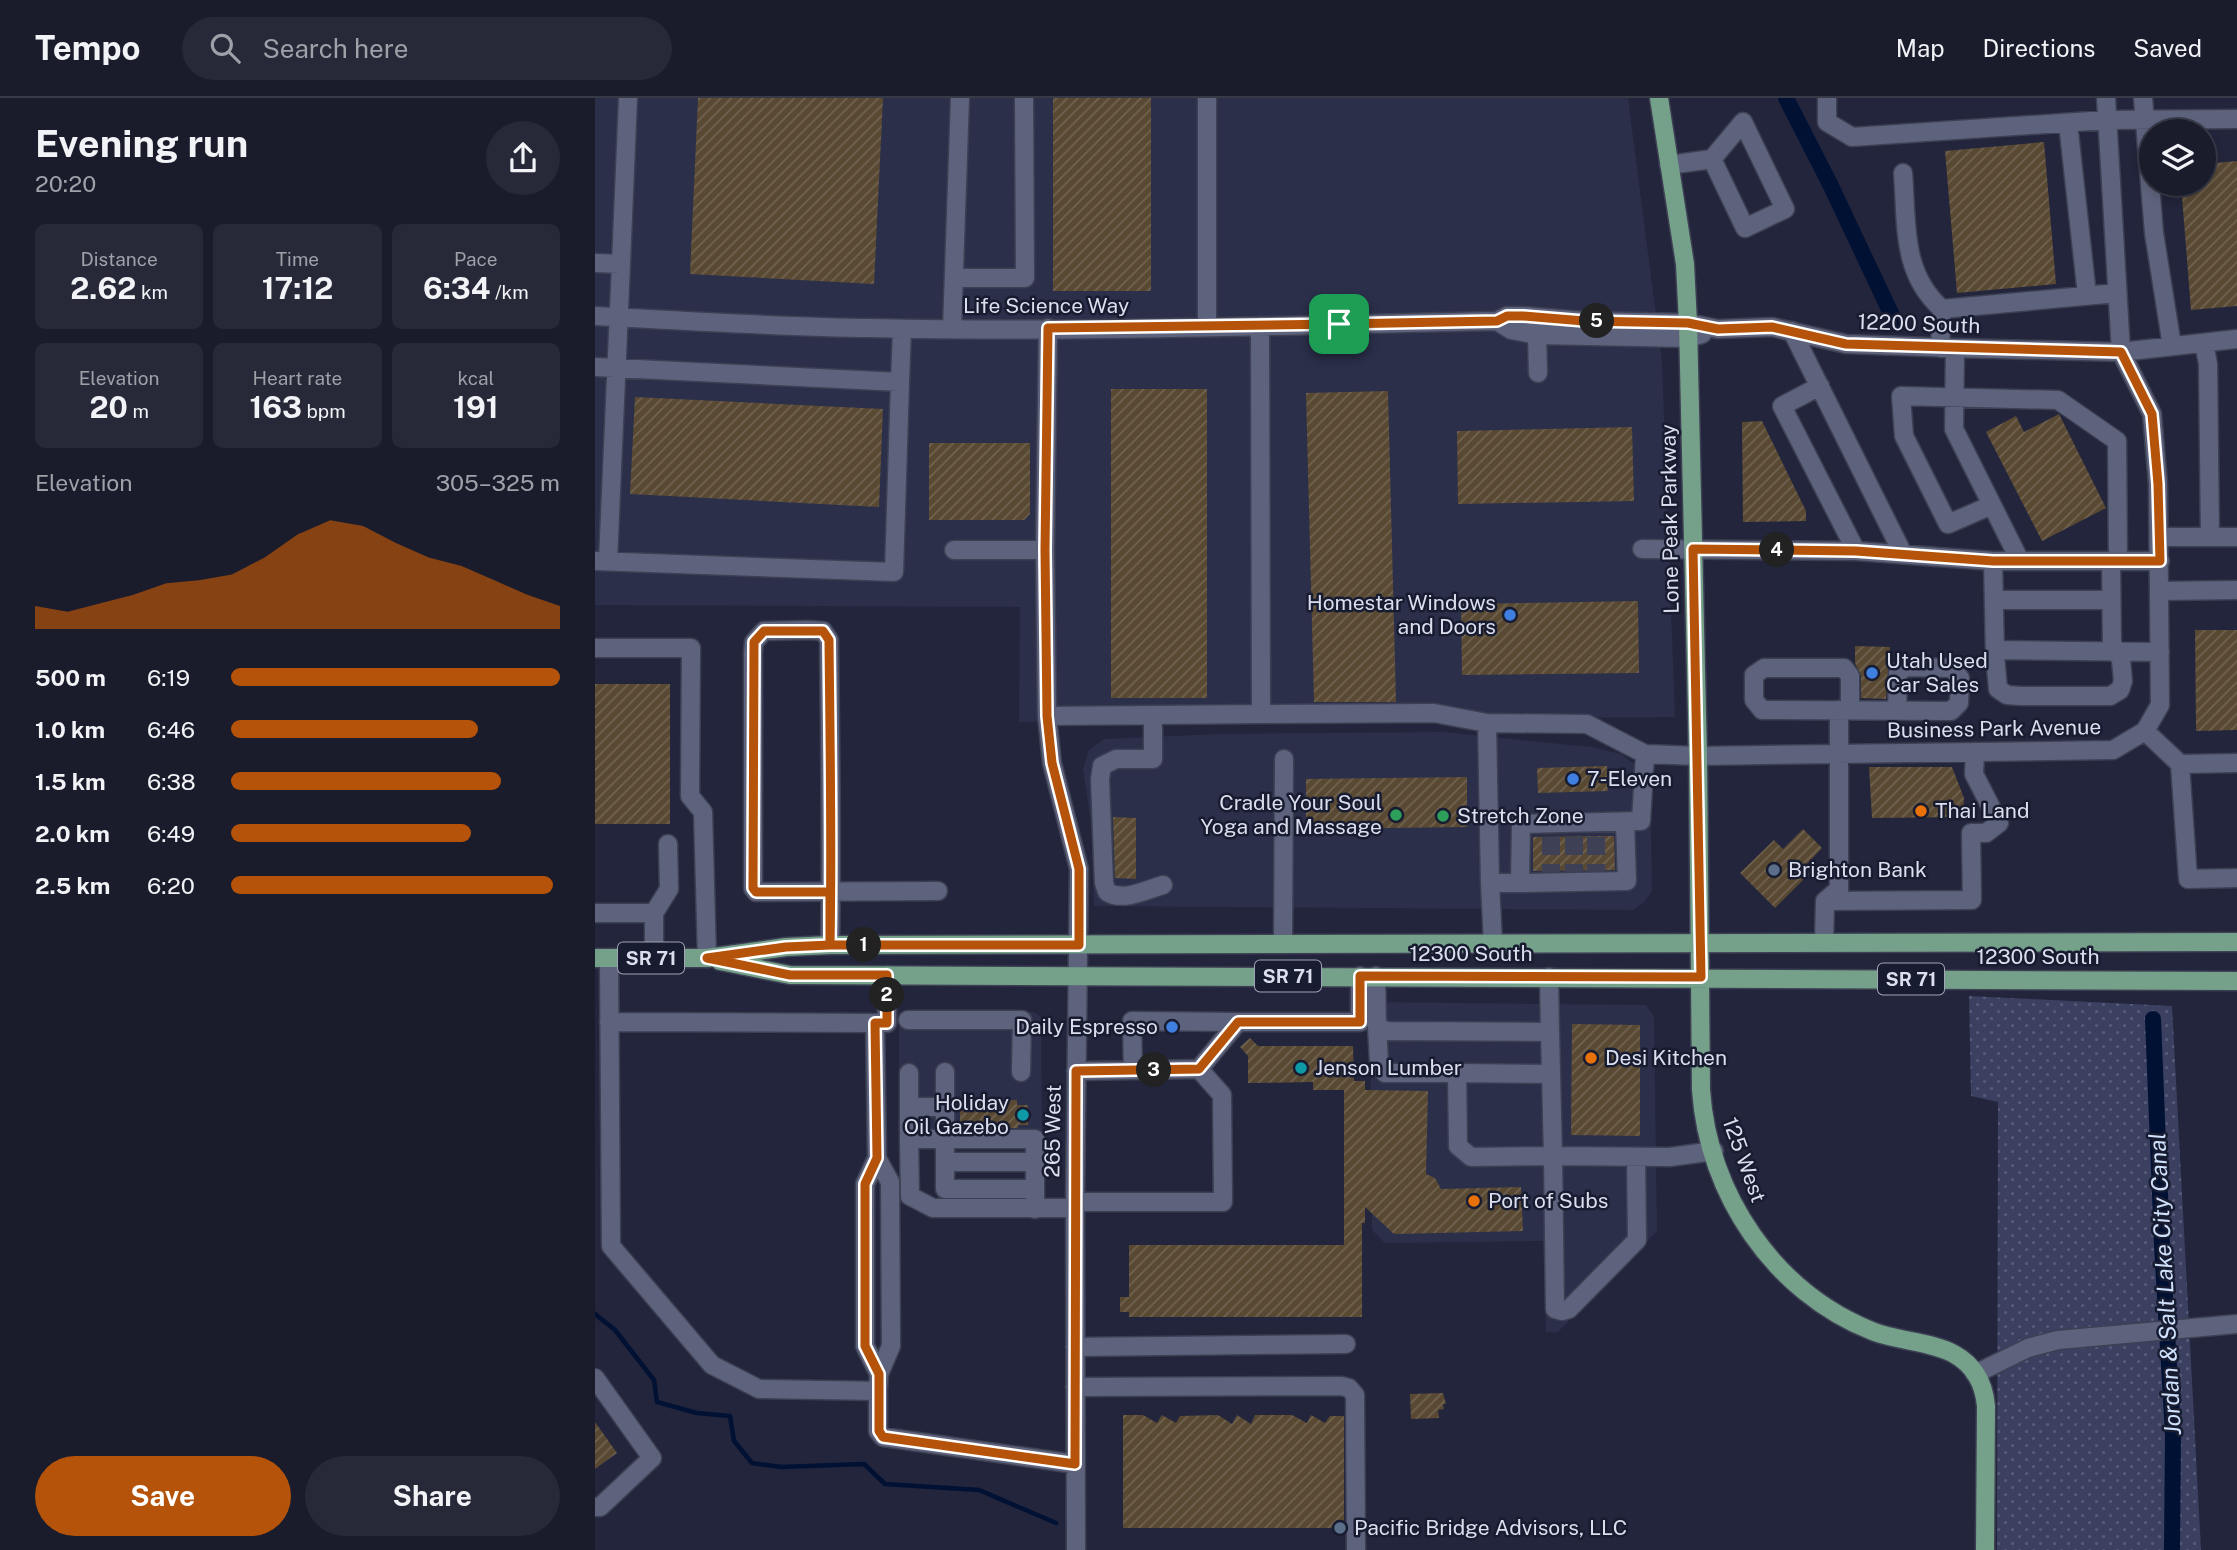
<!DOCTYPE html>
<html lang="en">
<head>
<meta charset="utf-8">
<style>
  :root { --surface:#1a1c2c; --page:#272938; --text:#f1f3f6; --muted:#9fa1a9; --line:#383a48; --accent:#b45309 }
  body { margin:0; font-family:"Public Sans",sans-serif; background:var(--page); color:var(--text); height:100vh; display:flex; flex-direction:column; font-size:26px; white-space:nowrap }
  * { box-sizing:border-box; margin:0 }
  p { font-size:23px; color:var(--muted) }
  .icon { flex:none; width:38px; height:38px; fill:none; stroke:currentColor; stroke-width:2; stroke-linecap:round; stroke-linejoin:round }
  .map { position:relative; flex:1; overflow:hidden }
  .drawer { display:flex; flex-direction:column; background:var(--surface); width:595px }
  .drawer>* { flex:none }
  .fabs { position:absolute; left:1544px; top:21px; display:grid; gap:14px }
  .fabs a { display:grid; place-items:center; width:77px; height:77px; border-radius:50%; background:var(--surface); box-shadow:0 4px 10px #0003,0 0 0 2px var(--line); font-size:35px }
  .pin { position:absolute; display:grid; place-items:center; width:60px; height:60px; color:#fff; margin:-30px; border-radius:14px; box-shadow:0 4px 10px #0006 }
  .km { position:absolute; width:35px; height:35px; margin:-18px; border-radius:50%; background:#222; color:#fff; font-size:19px; line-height:35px; text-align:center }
  .round { display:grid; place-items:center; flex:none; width:74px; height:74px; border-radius:37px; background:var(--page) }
  .summary { display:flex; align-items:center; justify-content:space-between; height:119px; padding:0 35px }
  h1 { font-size:38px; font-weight:700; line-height:52px }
  .figures { display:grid; grid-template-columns:repeat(3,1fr); gap:10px; height:119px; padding:7px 35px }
  .figures div { display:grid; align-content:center; border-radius:10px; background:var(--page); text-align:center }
  .figures b { font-size:30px; font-weight:700 }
  .figures small { font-size:19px; font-weight:400 }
  .figures p { font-size:19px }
  .chart { height:196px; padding:14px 35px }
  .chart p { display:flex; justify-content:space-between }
  .chart svg { width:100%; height:126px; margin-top:7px; fill:var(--accent); opacity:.7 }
  .cta { display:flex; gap:14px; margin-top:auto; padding:14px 35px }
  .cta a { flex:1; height:80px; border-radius:42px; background:var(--accent); color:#fff; font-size:28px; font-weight:700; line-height:80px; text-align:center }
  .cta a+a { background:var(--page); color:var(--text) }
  ul { padding:0 35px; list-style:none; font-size:23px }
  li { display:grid; grid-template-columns:112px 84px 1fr; align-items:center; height:52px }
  li i { height:18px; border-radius:9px; background:var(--accent) }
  header { display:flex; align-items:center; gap:42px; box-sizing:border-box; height:98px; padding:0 35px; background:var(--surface); border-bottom:2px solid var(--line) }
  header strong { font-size:33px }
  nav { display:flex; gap:38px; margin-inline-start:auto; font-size:24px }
  .search { width:490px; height:63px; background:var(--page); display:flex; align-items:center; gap:18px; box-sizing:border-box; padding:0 24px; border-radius:38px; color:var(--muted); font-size:26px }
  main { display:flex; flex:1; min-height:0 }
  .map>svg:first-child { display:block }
  .built { fill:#2b2f4a }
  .grass { fill:url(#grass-dots) }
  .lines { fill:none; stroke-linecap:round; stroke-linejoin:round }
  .stream { stroke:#001134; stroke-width:4.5 }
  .canal { stroke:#001134; stroke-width:16 }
  .building { fill:url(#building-hatch) }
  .minor-tunnel { stroke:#3e4156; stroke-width:18; stroke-dasharray:18 9; stroke-linecap:butt }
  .minor-casing { stroke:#3d4053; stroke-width:21 }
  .major-casing { stroke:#3d4053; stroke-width:21 }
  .minor { stroke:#5e637d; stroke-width:18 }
  .major { stroke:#75a08a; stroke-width:18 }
  .route-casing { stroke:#fff; stroke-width:14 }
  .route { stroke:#b45309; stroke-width:9 }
  .shop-dot { fill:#3f7fe0; stroke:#181c31; stroke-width:2.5 }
  .food-dot { fill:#e8710a; stroke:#181c31; stroke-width:2.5 }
  .leisure-dot { fill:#2e9e5b; stroke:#181c31; stroke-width:2.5 }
  .service-dot { fill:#5c6f8a; stroke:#181c31; stroke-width:2.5 }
  .culture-dot { fill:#0f9aa8; stroke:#181c31; stroke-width:2.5 }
  .labels { text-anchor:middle; stroke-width:5; stroke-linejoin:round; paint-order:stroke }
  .shield { fill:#181c31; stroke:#a0a4b5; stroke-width:2 }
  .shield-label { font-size:19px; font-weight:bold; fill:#dbdeed }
  .street-label { font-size:21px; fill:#dbdeed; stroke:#181c31 }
  .poi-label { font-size:21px; fill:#dbdeed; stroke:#181c31; text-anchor:start }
  .water-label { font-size:23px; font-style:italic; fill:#cfe1fc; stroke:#181c31 }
</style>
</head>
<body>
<header>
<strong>Tempo</strong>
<div class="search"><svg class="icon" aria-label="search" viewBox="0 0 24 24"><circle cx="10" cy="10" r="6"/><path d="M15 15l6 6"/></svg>Search here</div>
<nav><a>Map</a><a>Directions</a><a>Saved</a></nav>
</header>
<main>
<section class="drawer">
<div class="summary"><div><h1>Evening run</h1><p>20:20</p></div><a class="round"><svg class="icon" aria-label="share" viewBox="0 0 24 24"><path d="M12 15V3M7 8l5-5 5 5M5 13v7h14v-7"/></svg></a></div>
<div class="figures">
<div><p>Distance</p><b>2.62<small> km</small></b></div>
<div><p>Time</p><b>17:12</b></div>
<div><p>Pace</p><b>6:34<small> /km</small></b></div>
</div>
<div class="figures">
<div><p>Elevation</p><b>20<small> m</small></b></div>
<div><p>Heart rate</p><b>163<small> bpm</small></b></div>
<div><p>kcal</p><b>191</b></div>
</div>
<div class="chart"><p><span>Elevation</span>305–325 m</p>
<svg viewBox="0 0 160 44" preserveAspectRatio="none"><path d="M0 44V36L10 38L20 35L30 32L40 28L50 27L60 25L70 19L80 11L90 6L100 8L110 14L120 19L130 22L140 27L150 32L160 36V44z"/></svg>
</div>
<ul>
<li><b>500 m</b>6:19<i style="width:100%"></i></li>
<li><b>1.0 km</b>6:46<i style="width:75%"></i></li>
<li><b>1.5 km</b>6:38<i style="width:82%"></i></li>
<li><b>2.0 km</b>6:49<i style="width:73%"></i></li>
<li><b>2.5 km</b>6:20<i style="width:98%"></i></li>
</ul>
<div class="cta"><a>Save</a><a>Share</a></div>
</section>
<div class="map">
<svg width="1642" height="1452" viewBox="0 0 1642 1452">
  <defs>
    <pattern id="grass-dots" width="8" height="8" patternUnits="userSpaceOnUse" patternTransform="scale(1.75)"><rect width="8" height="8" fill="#3b4061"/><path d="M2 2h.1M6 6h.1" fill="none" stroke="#575b78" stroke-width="1.8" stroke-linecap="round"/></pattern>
    <pattern id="building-hatch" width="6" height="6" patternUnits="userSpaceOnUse" patternTransform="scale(1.75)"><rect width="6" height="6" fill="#594933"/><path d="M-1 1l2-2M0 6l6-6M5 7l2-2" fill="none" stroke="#706351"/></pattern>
  </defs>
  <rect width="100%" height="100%" fill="#22253b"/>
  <path class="built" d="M0 0H1033L1067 264 1080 619 424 624 425 509 0 507Z
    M848 634 996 649 1026 656 1055 678 1057 793 1050 803 1038 812 499 808 496 725 488 671 494 652 509 641 624 636Z
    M775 904 1051 907 1059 919 1062 1133 963 1234H951L948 1143 790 1145 777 1132Z
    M304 914H439L446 919 447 1032 304 1034Z"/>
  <path class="grass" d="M1374 898 1577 908 1606 1452H1402L1403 1004 1376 998Z"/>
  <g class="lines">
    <path class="stream" d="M0 1216 20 1232 59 1282 62 1304 102 1315 135 1318 139 1343 157 1365 186 1369 269 1366 290 1386 384 1392 461 1425"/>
    <path class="canal" d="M1191 0 1235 86 1301 226
      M1558 921 1567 1147 1578 1336 1577 1452"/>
  </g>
  <path class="building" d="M103 0H288L279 186 95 176Z
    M458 0H556V193H458Z
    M1449 44 1461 186 1362 195 1350 53Z
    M1642 63V208L1596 212 1586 86H1608V66Z
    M516 291H612V600H516Z
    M793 293 801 604H719L711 295Z
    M40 299 288 311 284 409 35 396Z
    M1464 316 1511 410 1447 443 1391 334 1421 318 1429 334Z
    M1167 323 1211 413V423L1148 424 1147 324Z
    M1037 329 1039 403 863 406 862 333Z
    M334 345H435V416L429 422H334Z
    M1043 503 1044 575 867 577 866 506Z
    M1600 532H1642V632L1601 633Z
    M1260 548 1295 549 1291 601 1266 600V578L1260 565Z
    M0 586H75V726H0Z
    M1012 668 1013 693 943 695 942 670Z
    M1274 669H1357L1369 700 1368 719 1277 720Z
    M872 679V729L711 731V681Z
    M518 719 541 720V781L520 780Z
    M1208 731 1227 750 1208 770 1214 776 1180 810 1145 775 1179 742 1188 751Z
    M1019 738 1020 772 938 773V739Z
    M977 926 1045 927V1038L976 1037Z
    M655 940 663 948H758L759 983H770V992L833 993 831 1076 840 1080 846 1091 926 1089 928 1133 799 1136 770 1109V1125H767V1219H534V1214H525V1199H534V1147H749V992H718V984L653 985V958L645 949Z
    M422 1002V1007H433V1027H423V1030H365V1003Z
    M848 1295 851 1306H848L849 1311 843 1312 844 1320 816 1321 815 1296Z
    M528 1317H548L562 1325 567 1317 581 1325 585 1318 623 1317 637 1326 642 1317 656 1326 660 1317H697L712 1325 716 1317 730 1325 735 1318H749V1430H528Z
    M0 1324 22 1355 0 1371Z"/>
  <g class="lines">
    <path class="minor-tunnel" d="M956 739V775
      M979 739V775
      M1001 739V775"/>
    <g class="minor-casing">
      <path id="minor" d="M612 0V229
        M1232 0V24L1257 39 1511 22 1642 21
        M1548 0 1559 135 1577 248
        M1473 25 1492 197
        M1074 67 1117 61 1148 24 1190 111 1150 130 1117 61
        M1308 75C1312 125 1306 175 1347 211L1522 195
        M0 165 26 166 33 0
        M359 180H430L429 0
        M0 218C92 223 184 229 276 230 485 235 694 227 902 223L912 218H928L989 223 1093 225 1123 231 1177 229 1251 246 1360 250 1526 254 1642 241
        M902 223 916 232 942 237 1094 240 1107 236
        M453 230 450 452 452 618 457 665 484 771 480 1104 481 1452
        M357 231 365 0
        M1197 233 1308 456
        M942 237 943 275
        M1609 245 1613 266 1615 439
        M1345 250 1347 211
        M1360 250 1359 331 1425 463
        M0 269 305 284 299 474 0 463
        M305 284 307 231
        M1225 288 1187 308 1261 453
        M1397 407 1353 426 1309 338 1306 298 1463 302 1522 343 1523 463
        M1564 439H1642
        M1047 451 1261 453 1398 463H1565
        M359 452H450
        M13 463 26 166
        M1398 463 1400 558 1403 591 1412 597 1426 598H1515L1525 592 1528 583 1526 562 1517 546 1516 463
        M1565 493 1642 492
        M1399 502H1516
        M0 550H96L95 698 108 714 112 860
        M1400 552 1565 554
        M1255 612V578L1249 570H1169L1159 577V602L1167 612 1356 613 1364 605 1365 580 1357 570 1310 569 1303 575 1302 612
        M666 616 839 615 892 625 992 626 1050 656 1103 658 1518 652 1550 633 1565 607 1563 386 1557 316 1526 254 1511 0
        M558 617V661H521L507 668 505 681 509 785 512 794C528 804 551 792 568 787
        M452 618 666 616 665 228
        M892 625 895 785
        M1550 633 1585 666 1642 665
        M1585 666 1593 781 1642 780
        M925 785 1032 783 1030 724
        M1230 803 1377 802 1376 735H1391L1404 725 1379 676 1380 654
        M0 815H59V860
        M59 815 74 791 73 746
        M1229 844 1230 803 1244 791V612
        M898 845 895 785H925L926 726 1046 723 1050 656
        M688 846 689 661
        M235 847C237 745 235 644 234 542L228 533 214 532 169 533 159 544 158 555V790L161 794 343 793
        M14 860 16 1148 117 1267 164 1291 283 1293V1333L288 1339 480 1366
        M781 878 782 929 792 933 955 934 954 879
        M313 922H427L426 974
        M14 924 280 925 282 1060 270 1086V1248L284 1276 283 1293
        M280 925H292V877
        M782 929 784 964 790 975H862L863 1048 876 1059 958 1058 960 1211 967 1213 974 1211 1042 1142 1041 1059
        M955 934 958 1058 1075 1059 1119 1053
        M604 971 643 924H765V878
        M538 972 537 923 643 924
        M350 974V1091H440
        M314 975V1041
        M862 975 956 976
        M314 1009H350
        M282 1060 295 1084 296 1248 284 1276
        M350 1064H439
        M480 1104H628L627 997 604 971 481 973
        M440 1111V1041H314L315 1098 338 1110H480
        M480 1249 751 1246
        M1380 1276 1433 1250 1463 1242 1642 1226
        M0 1280 57 1360 5 1409H0
        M480 1289 746 1288 754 1290 760 1297 761 1452"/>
    </g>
    <g class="major-casing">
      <path id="major" d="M1064 0 1090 166 1093 225 1103 658 1106 992C1113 1096 1179 1194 1277 1233 1302 1243 1338 1244 1359 1256 1379 1267 1389 1286 1391 1308L1390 1452
        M0 860H112L191 849 235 847 1642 844
        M125 863 195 877 1642 883"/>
    </g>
    <use href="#minor" class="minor"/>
    <use href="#major" class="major"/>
  </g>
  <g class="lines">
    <g class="route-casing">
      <path id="route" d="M744 226 453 230 450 452 452 618 457 665 484 771V847H235C237 745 235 644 234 542L228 533H169L159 544 158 790 161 794H235V847L191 849 112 860 195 877H292V925H280L282 1060 270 1086V1248L284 1276V1333L288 1339 480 1366 481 973 604 971 643 924H765V878L1106 879 1098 451 1261 453 1398 463H1565L1563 386 1557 316 1526 254 1251 246 1177 229 1123 231 1093 225 989 223 928 218H912L902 223 744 226"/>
    </g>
    <use href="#route" class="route"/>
  </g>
  <g class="shop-dot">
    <circle cx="915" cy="517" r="7"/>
    <circle cx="1277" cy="575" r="7"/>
    <circle cx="978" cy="681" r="7"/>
    <circle cx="577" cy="929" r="7"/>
  </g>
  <g class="food-dot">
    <circle cx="1326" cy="713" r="7"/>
    <circle cx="996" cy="960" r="7"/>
    <circle cx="879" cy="1103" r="7"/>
  </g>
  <g class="leisure-dot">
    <circle cx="801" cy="717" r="7"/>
    <circle cx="848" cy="718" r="7"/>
  </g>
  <g class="service-dot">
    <circle cx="1179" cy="772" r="7"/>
    <circle cx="745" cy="1430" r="7"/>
  </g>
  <g class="culture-dot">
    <circle cx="706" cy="970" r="7"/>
    <circle cx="428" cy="1017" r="7"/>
  </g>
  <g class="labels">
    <g class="shield">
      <rect x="23" y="844.5" width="66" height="31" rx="5"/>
      <rect x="660" y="862.5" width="66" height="31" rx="5"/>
      <rect x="1283" y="865.5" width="66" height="31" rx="5"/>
    </g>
    <g class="shield-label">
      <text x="56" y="867">SR 71</text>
      <text x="693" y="885">SR 71</text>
      <text x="1316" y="888">SR 71</text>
    </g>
    <g class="street-label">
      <text x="451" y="215">Life Science Way</text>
      <text transform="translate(1324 226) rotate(2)" y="7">12200 South</text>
      <text transform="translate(1075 421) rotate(-91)" y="7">Lone Peak Parkway</text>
      <text transform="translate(1399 631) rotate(-1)" y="7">Business Park Avenue</text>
      <text x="876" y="863">12300 South</text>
      <text x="1443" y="866">12300 South</text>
      <text transform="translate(458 1033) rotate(-89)" y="7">265 West</text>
      <text transform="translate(1149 1062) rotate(70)" y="7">125 West</text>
    </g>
    <g class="poi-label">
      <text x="901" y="512" text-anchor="end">Homestar Windows<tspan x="901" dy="24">and Doors</tspan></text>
      <text x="1291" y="570">Utah Used<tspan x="1291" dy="24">Car Sales</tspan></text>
      <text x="992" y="688">7-Eleven</text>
      <text x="787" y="712" text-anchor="end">Cradle Your Soul<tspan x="787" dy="24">Yoga and Massage</tspan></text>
      <text x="1340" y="720">Thai Land</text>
      <text x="862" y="725">Stretch Zone</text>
      <text x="1193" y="779">Brighton Bank</text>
      <text x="563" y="936" text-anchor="end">Daily Espresso</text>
      <text x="1010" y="967">Desi Kitchen</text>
      <text x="720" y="977">Jenson Lumber</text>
      <text x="414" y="1012" text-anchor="end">Holiday<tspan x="414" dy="24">Oil Gazebo</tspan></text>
      <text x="893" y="1110">Port of Subs</text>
      <text x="759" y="1437">Pacific Bridge Advisors, LLC</text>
    </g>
    <g class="water-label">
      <text transform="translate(1570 1186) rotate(-93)" y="8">Jordan &amp; Salt Lake City Canal</text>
    </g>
  </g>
</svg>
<div class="fabs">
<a><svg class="icon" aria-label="layers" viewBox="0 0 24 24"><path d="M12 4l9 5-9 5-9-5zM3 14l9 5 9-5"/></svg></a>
</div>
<div class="pin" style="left:744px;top:226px;background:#1e9e55"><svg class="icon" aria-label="arrive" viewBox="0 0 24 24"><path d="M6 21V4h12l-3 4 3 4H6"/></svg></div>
<b class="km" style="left:269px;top:847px">1</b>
<b class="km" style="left:292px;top:897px">2</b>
<b class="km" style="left:559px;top:972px">3</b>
<b class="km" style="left:1182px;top:452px">4</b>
<b class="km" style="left:1002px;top:223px">5</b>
</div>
</main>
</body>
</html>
